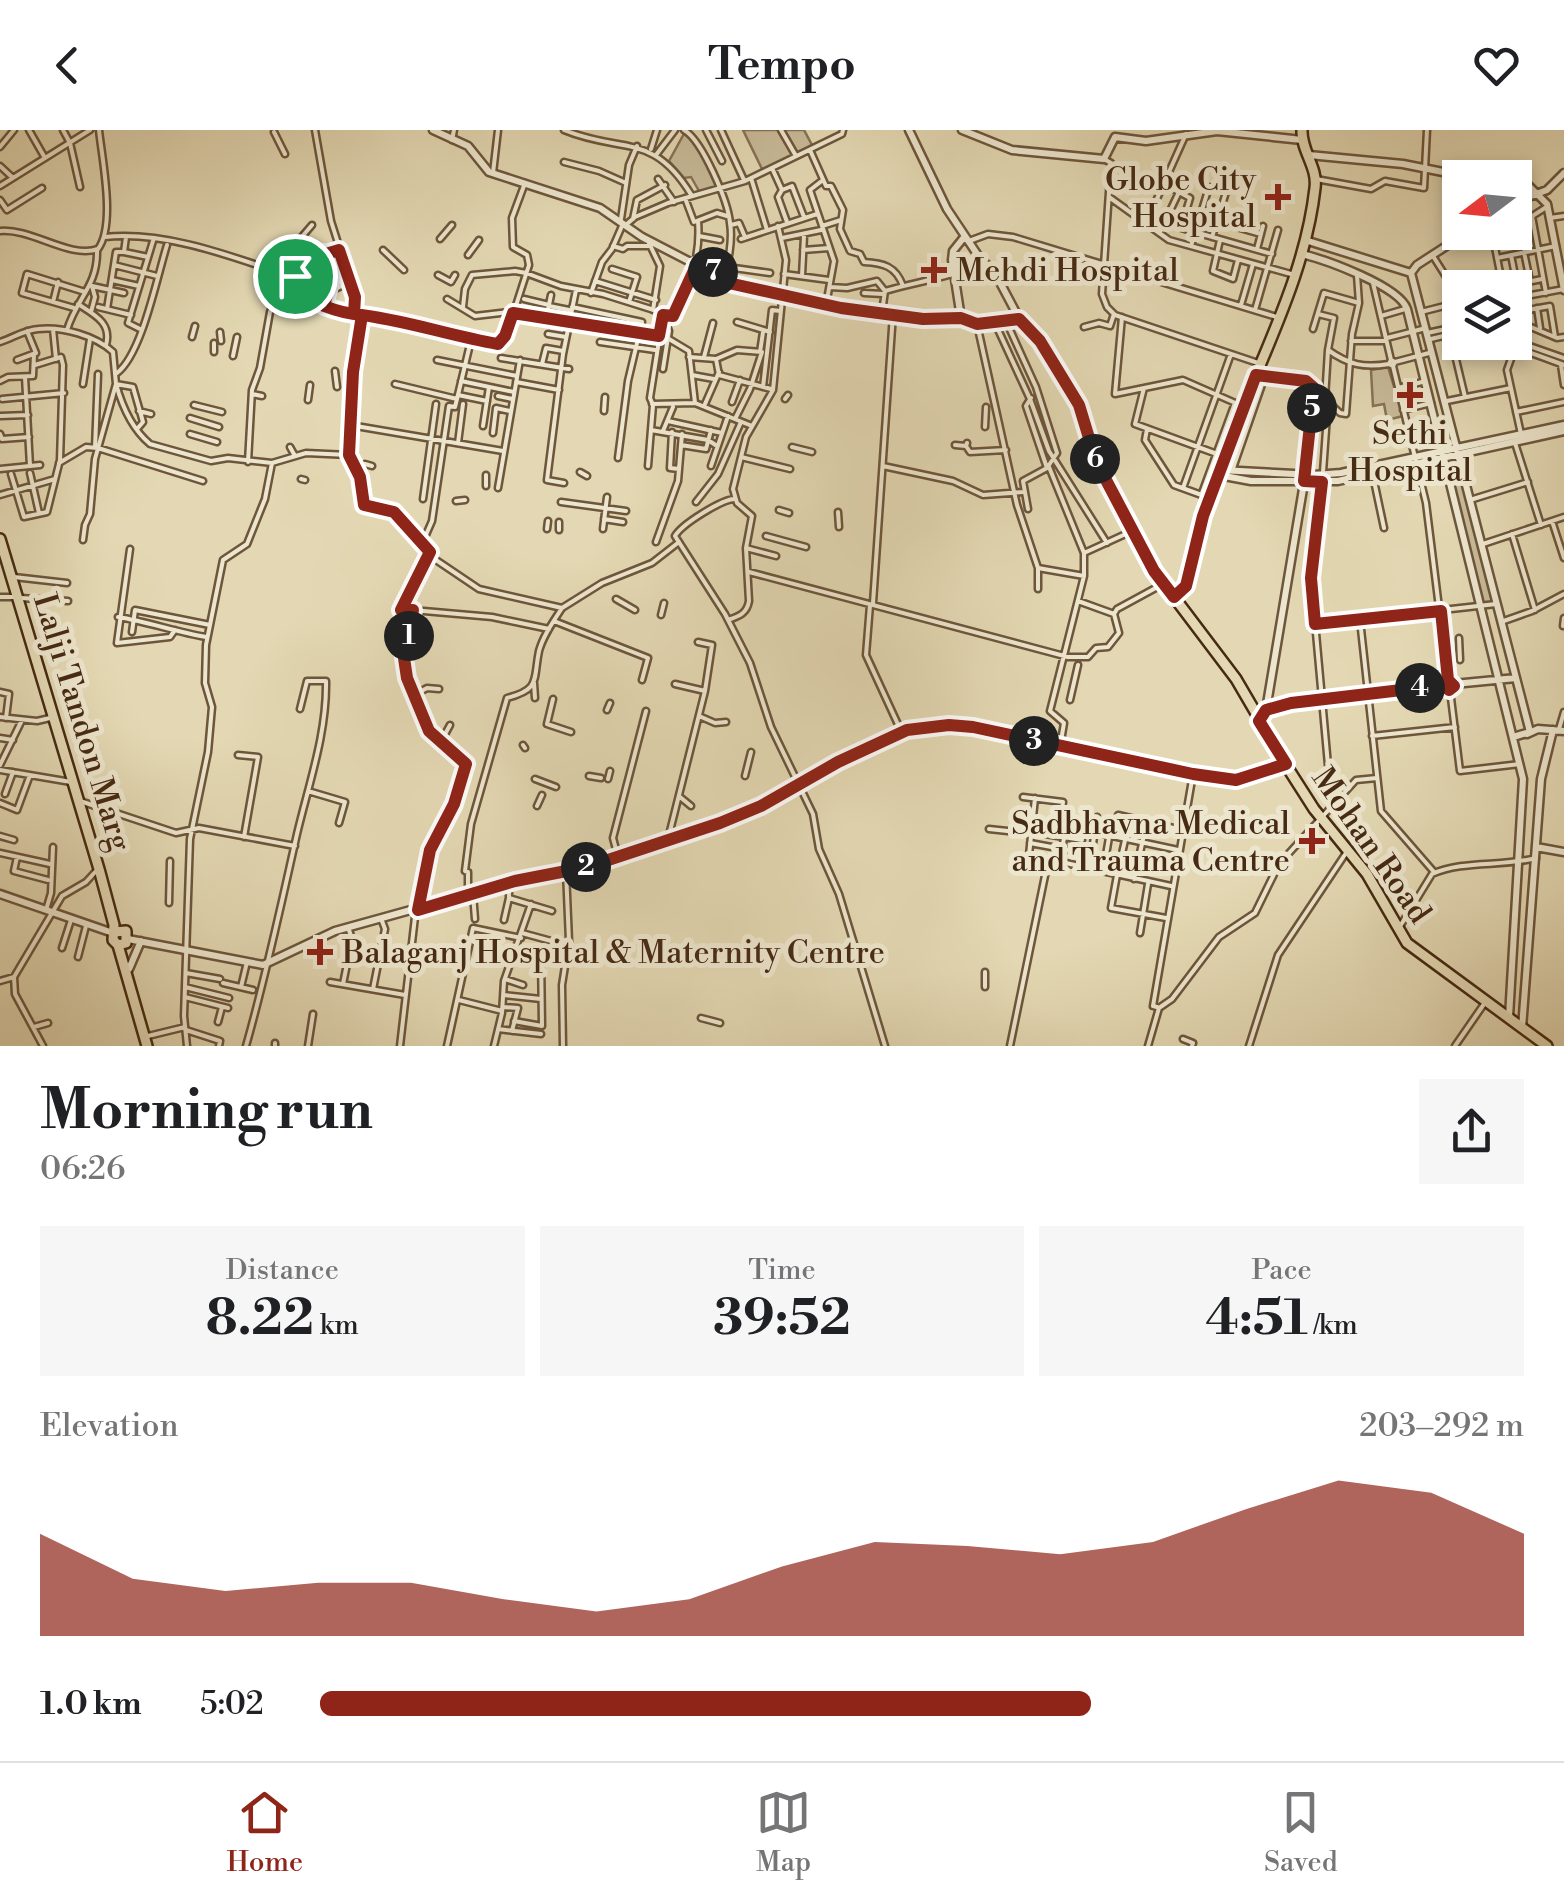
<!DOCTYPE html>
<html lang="en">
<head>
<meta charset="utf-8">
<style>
  :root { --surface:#fff; --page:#f6f6f6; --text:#202124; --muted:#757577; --line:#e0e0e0; --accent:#8f2418 }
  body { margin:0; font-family:"Libre Bodoni",serif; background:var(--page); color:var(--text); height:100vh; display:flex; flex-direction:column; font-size:38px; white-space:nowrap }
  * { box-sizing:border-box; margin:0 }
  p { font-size:32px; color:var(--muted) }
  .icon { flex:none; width:55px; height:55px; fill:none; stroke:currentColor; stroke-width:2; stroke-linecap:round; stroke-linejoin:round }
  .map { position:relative; height:916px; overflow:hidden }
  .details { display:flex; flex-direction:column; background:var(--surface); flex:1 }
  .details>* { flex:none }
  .needle { width:65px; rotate:254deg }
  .controls { position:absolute; left:1442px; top:30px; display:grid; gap:20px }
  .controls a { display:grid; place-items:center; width:90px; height:90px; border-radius:0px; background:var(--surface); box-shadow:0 5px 15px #0003; font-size:50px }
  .pin { position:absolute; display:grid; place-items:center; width:85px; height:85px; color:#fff; margin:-42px; border:5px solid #fff; border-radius:50%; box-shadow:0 2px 10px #0007 }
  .km { position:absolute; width:50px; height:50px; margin:-25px; border-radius:50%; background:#222; color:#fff; font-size:28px; line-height:50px; text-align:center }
  .round { display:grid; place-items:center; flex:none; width:105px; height:105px; border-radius:0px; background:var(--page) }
  .overview { display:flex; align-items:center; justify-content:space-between; height:170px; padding:0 40px }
  h1 { font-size:55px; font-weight:800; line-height:75px }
  .metrics { display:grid; grid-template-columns:repeat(3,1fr); gap:15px; height:170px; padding:10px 40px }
  .metrics div { display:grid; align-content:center; border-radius:0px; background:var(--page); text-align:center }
  .metrics b { font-size:50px; font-weight:800 }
  .metrics small { font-size:28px; font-weight:400 }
  .metrics p { font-size:28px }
  .chart { height:280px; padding:20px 40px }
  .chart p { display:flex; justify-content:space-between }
  .chart svg { width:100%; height:180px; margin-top:10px; fill:var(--accent); opacity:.7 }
  ul { padding:0 40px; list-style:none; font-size:32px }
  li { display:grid; grid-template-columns:160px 120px 1fr; align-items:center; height:75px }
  li i { height:25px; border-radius:12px; background:var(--accent) }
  header { display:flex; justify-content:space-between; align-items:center; height:130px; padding:0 40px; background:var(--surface); font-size:45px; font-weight:800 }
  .tabs { display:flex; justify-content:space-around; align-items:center; height:140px; border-top:2px solid var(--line); background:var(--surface); font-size:28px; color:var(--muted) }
  .tabs a { display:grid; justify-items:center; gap:5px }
  .tabs .on { color:var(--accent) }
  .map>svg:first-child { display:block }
  .green { fill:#c8ba98; stroke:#877256; stroke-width:2.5 }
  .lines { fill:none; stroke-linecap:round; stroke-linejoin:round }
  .minor-casing { stroke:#6d563b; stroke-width:9 }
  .tertiary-casing { stroke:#6d563b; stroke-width:11 }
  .primary-casing { stroke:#462a13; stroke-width:14 }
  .minor { stroke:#ede6ce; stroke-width:4 }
  .tertiary { stroke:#ede6ce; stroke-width:6 }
  .primary { stroke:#e3d8b3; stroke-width:9 }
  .route-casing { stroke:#fff; stroke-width:20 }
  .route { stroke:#8f2418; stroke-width:12 }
  .poi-dot { fill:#8f2418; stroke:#ede6ce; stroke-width:4 }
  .labels { text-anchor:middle; stroke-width:10; stroke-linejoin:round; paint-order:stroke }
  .poi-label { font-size:32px; fill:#462a13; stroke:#ede6ce; text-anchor:end }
  .street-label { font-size:32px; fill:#462a13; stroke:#ede6ce }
</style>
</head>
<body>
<header><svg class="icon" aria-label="back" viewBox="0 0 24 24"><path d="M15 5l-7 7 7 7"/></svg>Tempo<svg class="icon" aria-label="heart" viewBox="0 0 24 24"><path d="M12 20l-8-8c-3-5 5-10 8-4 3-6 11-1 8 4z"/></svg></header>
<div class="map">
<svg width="1564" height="916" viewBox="0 0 1564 916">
  <rect width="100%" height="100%" fill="#e3d8b3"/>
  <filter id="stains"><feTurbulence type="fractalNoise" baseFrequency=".002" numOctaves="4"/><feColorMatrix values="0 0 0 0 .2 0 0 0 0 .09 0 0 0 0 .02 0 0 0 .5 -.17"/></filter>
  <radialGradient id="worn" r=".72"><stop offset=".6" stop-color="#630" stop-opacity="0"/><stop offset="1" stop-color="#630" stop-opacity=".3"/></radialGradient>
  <path class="green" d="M743 0H804L813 17 763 41Z
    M685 2 692 4 718 58 699 61 691 47 684 48 669 31Z
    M1388 237 1403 286 1387 290 1384 274 1373 276 1371 240Z
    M1456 329 1493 472 1483 473 1447 332Z"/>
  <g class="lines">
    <g class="minor-casing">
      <path id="minor" d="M29 0 45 28
        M63 0 70 13 80 57
        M315 0 331 91 355 167 354 184
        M564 0C622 24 653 1 692 66
        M684 0C702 10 728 71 730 93 733 111 728 132 724 149
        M706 0 722 31
        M721 0 744 50
        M781 0 796 26
        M274 2 285 24
        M452 10 454 0
        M0 17 14 0
        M651 19 657 0
        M810 20 826 56H831L843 80 840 99 850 121 860 124 864 132C883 133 896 136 903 156
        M656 25 675 0
        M1104 29 1111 33 1102 164 1107 177 1115 185 1261 234
        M564 32 599 41 626 53
        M0 36 13 48
        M772 38 782 60 778 67 787 92
        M493 43 498 0
        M751 48 767 100
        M658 49 674 72
        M1316 49 1371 59 1385 51 1424 58 1427 0
        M823 50 810 60 834 131 826 175
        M1164 54 1190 68 1181 98 1272 124
        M0 56 90 0
        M782 60 792 56 804 87
        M1109 67 1169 110 1291 144
        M685 68 694 92 717 83 727 86
        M0 70 7 80 42 58
        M1532 86 1546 163
        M1201 87 1261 104
        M1550 88 1564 86
        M621 89 629 35 637 16
        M633 89 637 70 665 55
        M1147 91 1186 4
        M627 94 635 87 668 73 745 51 842 4 843 0
        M731 95 739 93 745 107
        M822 96 841 90
        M1515 97 1548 76
        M0 101C32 98 69 129 98 119 116 95 102 29 99 0
        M1160 102 1179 62
        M1492 102 1503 158
        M699 106 720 110
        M105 107C162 101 225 124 278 142L282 162C352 185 425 201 497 215L511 191 529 135 527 125 513 117 512 88 525 53
        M1212 107 1227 59
        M782 108 821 100
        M440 109 452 95
        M741 109 817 84
        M1220 110 1213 141 1233 149 1238 130
        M969 111 988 104 1013 107 1280 188
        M649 113 660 136 653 180
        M1494 114 1523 108 1520 94
        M613 116 623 119 627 116H651
        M1191 116 1209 57
        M297 117 326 124 339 121
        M1257 119 1263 96
        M383 120 404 140
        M803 120 829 118
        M124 122 148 127
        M1524 122 1530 151
        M468 125 479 110
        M1511 125 1522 181 1519 192 1557 208 1564 207
        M1433 126 1460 169
        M1497 128 1556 116
        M114 135 157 146
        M727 137 770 143
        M612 139 637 147 629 172
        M289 141 300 109 312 95
        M278 142 296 141 295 147 330 153V145
        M784 144 829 150
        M438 145 451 152 455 145
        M802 146 804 106
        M112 150 139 156
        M595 151 656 170
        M1373 153 1391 230 1395 232 1393 236 1389 234 1391 230
        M1517 154 1542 149
        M830 157 847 158 877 151 885 161
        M591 163 602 132 612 119 622 96
        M864 163 883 164
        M1515 168 1564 159
        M447 169 475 186 509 182 669 209 689 221 695 273 752 296
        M524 169 549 175
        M53 172 58 152
        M78 174C95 185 112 193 106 215
        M1241 175 1253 134
        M324 176 333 160 350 152
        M549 176 569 180
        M98 177 131 185
        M463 177 465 159 472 145 515 141 526 143 561 156 603 164 673 186C690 154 701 127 698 91
        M572 177 642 192 628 251 618 328
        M74 178 22 163 27 144 85 162
        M1537 178 1540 198
        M107 179 116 122H124L126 107
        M1255 180 1278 100
        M1522 181 1550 176 1555 207
        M91 182 95 167 92 156 124 163
        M882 182 885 161C918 151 954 148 984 130
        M1421 182 1460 172
        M1318 184 1334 188 1328 220 1325 269
        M663 185 669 201 663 239
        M362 186 353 241 349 325 360 347 364 375 394 382 436 430 479 459 562 478 602 453 652 433 679 412
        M1381 186 1405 179
        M1122 187 1115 264 1183 250 1240 275
        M961 188 977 194 1019 189
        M546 189 551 165
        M1006 191 1036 257 1057 323 1047 338 1023 351 1028 379
        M737 192 770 202
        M995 193 1030 269 1049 321 1107 413
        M977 194 1017 375 1038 438 1084 446 1050 581 1064 593 1060 617
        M1084 197 1099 193 1110 196 1114 184
        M53 199 56 229
        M140 199 128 193 153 111
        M1313 199 1324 163 1359 173
        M67 200C77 167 98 156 97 120
        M220 202 221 211
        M1427 203 1460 196
        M548 204 566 207
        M1450 204 1465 267
        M192 207 195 196
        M1387 208 1426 198
        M1431 209 1460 202
        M1351 211H1386
        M1515 211 1564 228
        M0 212C13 208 24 200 38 199 62 196 96 206 113 222L116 254 95 329 90 384 85 395 83 410
        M600 212 655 220
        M1501 212 1564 235
        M1517 212 1507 240 1521 304
        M214 213V222
        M1328 220C1349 235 1364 238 1389 234
        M760 222 763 202
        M233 226 237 207
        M689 227 716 229 737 220 762 222 750 259 735 289
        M704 227 713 193
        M501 228 569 239
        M716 229 719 245 771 259
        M17 230 36 223 27 201
        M437 230 517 246
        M1395 232 1429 223
        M542 234 546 218 563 221
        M1561 235 1564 255
        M1393 236 1426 373 1448 550
        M335 241 337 257
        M117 243C142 224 157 147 167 115
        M692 245 714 249
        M1256 245 1306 251 1340 283 1346 284 1352 204 1359 173 1357 145
        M25 247 30 336
        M0 251 8 247 33 246 34 224
        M461 251 514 262
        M516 252 559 260
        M83 254 90 209
        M395 254 457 269 471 210
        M763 257 772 180 780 181
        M1144 258 1135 294 1217 324
        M1398 258 1422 252
        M252 264 262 266
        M458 265 487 271
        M498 266 512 269
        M1031 268 1026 276 1047 338
        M2 269 64 263
        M785 269 788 265
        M308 270 310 255
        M1447 271 1511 258
        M732 272 740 250
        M652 274 695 273
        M705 274 719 242
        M194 275 222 282
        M1403 280 1431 273
        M139 281 151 284
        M604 281 605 267
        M1516 282 1564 272
        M0 286 28 285
        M190 288 219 297
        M668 291 722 303
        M350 295 503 321
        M483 296 489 257
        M985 297 986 277
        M137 299 143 292 133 257 116 254C122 276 132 299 150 314L211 331 228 328 272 333 306 323 349 325
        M1147 299 1145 310 1174 355 1207 367
        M651 300 708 310 717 316
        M663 301 673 277
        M672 302 670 338 679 339
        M493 303 496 278 510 281
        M1408 303 1436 296
        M0 304 2 309 29 307
        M190 304 217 312
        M458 313 463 274
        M1515 313 1541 395
        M681 315 706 319 711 300
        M955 315 966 316 967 313
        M966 316 970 322 1006 320
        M290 317 295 326
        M792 317 812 322
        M95 318 98 244
        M741 327 790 339
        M248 332 252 260 260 238 270 182 278 161
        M59 333 86 317 98 318 203 351
        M365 334 372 336
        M648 336 653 275 650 268 663 185
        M711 336 728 286
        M883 336 953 351 983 365 1023 362
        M1049 337 1084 423V446
        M0 339 40 335
        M1232 341 1265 246
        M580 342 587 346
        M1323 342 1328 272
        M30 343 39 383
        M1305 343 1314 258
        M11 344 24 387 47 382 60 330 63 235 61 227 35 235
        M486 345V356
        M1373 346 1384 398
        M301 349 305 350
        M1322 351 1311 448 1328 635 1333 652 1342 666
        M564 353 547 350 563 224 576 160
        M498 358 520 230
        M1183 358 1231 224
        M1202 363 1235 273
        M0 365 55 349
        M423 369 436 274
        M734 369C721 370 682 394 675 406L725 484 750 533 771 597 813 684 819 719 839 764 885 916
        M1470 370 1528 352
        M456 371 465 370
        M561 372 626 381
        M696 372 718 344 741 292
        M779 380 789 383
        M838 382 839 397
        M604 389 623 392
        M1552 391 1564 428
        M547 399 548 391
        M603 399 607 367
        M559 400V392
        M1512 404 1535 480
        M766 406 806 417
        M656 412 678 351 682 304
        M422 414 432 391 449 276 455 277 457 269
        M1483 414 1564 387
        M746 418 776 426
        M130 419 117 513 170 507 175 500
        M430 422 401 479 492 487 549 499
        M1084 423 1130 402
        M749 442 1068 527H1088L1096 518 1108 517 1119 503 1114 484 1117 479 1163 454
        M14 447 67 453
        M1038 459V438
        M0 467H15
        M21 468 68 471
        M616 469 635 480
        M1078 471 1114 484
        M873 473 893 184
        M870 475 866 525 901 601
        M661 485 664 473
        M118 487C149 492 176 502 206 507
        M728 490C740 486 747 483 749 471L746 418 752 386 737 373 733 359 746 307 773 260 786 130 778 96
        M1360 490 1381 681 1434 742
        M554 491 648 528 642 550
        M1501 492 1532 481 1564 464
        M1317 494 1496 474
        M1563 496 1564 488
        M132 502 135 480 210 495
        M1459 508 1460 530
        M534 553 535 568
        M675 554 705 561
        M1450 560 1460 641 1520 634
        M0 562 9 564 6 588
        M416 564 427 558 439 559
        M553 569 547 594 571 602
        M1070 570 1078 535
        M607 580 610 573
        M699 586 715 593 726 592
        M0 587 37 591 50 588
        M1559 599 1564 582
        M1372 606 1455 597
        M0 608 13 610
        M443 608 450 595
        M523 615 525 618
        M238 625 258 627 244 707
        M0 635 22 590
        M0 640 71 652
        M589 646 601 648
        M745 646 751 622
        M535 649 556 657
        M608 649 610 641
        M308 661 345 672 339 693
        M5 664 13 642
        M680 667 691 676
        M1023 667 1063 672 1060 694
        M1035 668 1029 725 1171 756
        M83 672 176 703 199 698 295 716
        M0 673 17 680 30 645
        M537 676 542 665
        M1118 685 1182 700
        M1033 689 1178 720
        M989 699 1017 702
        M1033 702 1082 710
        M0 706 14 710
        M668 709 705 561 712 515 698 512
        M1030 713 1138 733
        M0 723 50 734
        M1106 725 1112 690
        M17 727 14 741 48 750
        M618 727 613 708 646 581
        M1121 728 1130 688
        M1060 733 1066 695
        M1089 740 1097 687
        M1117 745 1111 778 1166 788
        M1134 749 1147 692
        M509 753V768L552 781
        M468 762V742L465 741 471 694 507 568C541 559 533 550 539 521 543 506 553 492 562 478
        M473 764 475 789
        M169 773 170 731
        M46 780 51 763 53 717
        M504 790 509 768
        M1399 798 1432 744C1463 730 1502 737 1536 728
        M522 803 566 815
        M1140 803 1148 754
        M62 818 71 790
        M517 818 566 832
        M78 827 86 796
        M186 843 220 849
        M505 849 523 855
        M0 851 14 847
        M330 852 405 865
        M223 853 253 860
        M343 854 352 809 348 797
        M185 857 229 868
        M241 857 247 832
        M985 857V842
        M373 859 385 799 382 791
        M504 865 541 869
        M185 867 228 878
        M459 870 502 881
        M503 877 518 878 512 901
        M1157 877 1153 876 1193 644
        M701 888 720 893
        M514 891 542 896 541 825
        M218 892 222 877
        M34 897 48 893
        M498 899 541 904
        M186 900 220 911 219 916
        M148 906 185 897
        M1183 909 1193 913 1192 916
        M43 916 15 864 14 847 62 766 86 752 97 740
        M187 916 184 886 190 709 208 622 212 577 205 553 206 515 223 430 247 414 265 369 272 333
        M246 916C266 846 281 775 297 704 309 653 327 603 326 551H307L300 579
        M275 916V913
        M308 916 313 884
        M400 916 415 787 430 720 454 673 466 634 429 601 407 548 404 527 413 480
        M447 916 473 798 521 808
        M494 916 502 883 504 851 531 774
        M563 916 562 855 569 811 566 741
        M1010 916 1048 731
        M1148 916 1159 878 1172 869 1219 807 1255 783 1279 734 1356 650 1377 648
        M1249 916 1278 825 1346 723
        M1455 916 1484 874"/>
    </g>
    <g class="tertiary-casing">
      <path id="tertiary" d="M433 0 468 16 489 42 600 78 642 107 733 154 841 178 923 189 961 188 952 130 953 121 965 106
        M909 0 947 79 979 127 995 143 1022 194 1040 211 1079 275 1096 331 1154 441 1174 467
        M962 0 1012 20 1104 29 1115 7 1146 11 1217 1 1302 10
        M1309 25 1403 34 1473 48
        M1515 51 1528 55 1547 74 1564 160
        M1515 72 1547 60 1564 43
        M1305 110 1411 143
        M1302 124C1326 130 1399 156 1407 179L1523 649 1509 887
        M1411 143 1530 602 1513 607
        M1411 143 1417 135 1468 102
        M1221 340 1314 345 1341 343 1564 295
        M1219 345 1251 351H1338L1564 301
        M1444 555a5 5 0 1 1 10 0a5 5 0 1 1-10 0Z
        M1454 554 1516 548
        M1266 579 1291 573 1443 555
        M1259 590 1266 580 1305 347
        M1527 604 1538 599 1564 601
        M1536 717 1564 722
        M0 764 113 803
        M128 809 263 835 335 801 515 751 587 737 745 684 777 664 887 608 923 597 949 595 973 597 1181 642 1237 651 1286 634
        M126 840 129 839 141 811
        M1522 898 1541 649 1553 600"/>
    </g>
    <g class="primary-casing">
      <path id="primary" d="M1302 0C1301 21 1318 37 1315 58 1308 120 1285 176 1261 233 1241 282 1222 333 1205 383 1195 411 1196 445 1174 467L1236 549 1291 643 1314 679 1367 744 1407 813 1547 916
        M0 409 99 739 114 795 113 810 118 815 126 813V801L114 802
        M118 815 147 916"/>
    </g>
    <use href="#minor" class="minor"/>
    <use href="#tertiary" class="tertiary"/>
    <use href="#primary" class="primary"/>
  </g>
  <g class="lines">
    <g class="route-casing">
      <path id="route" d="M295 146 330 152 324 176C337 181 349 184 362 185L353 242 349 325 360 347 364 375 394 382 430 422 401 480H413L404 528 407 548 429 601 466 634 454 674 430 720 418 780 515 751 587 737 720 693 761 676 838 632 907 600 949 595 973 597 1193 644 1236 650 1286 634 1259 591 1266 580 1291 573 1444 555 1449 560 1454 556 1448 550 1441 481 1315 494 1311 448 1322 352 1304 351 1314 258 1306 251 1256 245 1203 386 1186 456 1174 467 1154 441 1096 331 1079 275 1040 211 1019 189 977 194 961 188 923 189 841 178 733 154 696 136 673 186 663 185 659 206 513 183 505 206 498 214C450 206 403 189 354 184L355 167 339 120 326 124 297 117 288 141 296 142 295 146"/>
    </g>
    <use href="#route" class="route"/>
  </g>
  <g class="poi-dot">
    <path d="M1273 52h10v10h10v10h-10v10h-10v-10h-10v-10h10z"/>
    <path d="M929 125h10v10h10v10h-10v10h-10v-10h-10v-10h10z"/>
    <path d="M1405 250h10v10h10v10h-10v10h-10v-10h-10v-10h10z"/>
    <path d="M1307 696h10v10h10v10h-10v10h-10v-10h-10v-10h10z"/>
    <path d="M315 807h10v10h10v10h-10v10h-10v-10h-10v-10h10z"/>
  </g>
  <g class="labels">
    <g class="poi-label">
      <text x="1256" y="60">Globe City<tspan x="1256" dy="37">Hospital</tspan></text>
      <text x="956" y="151" text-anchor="start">Mehdi Hospital</text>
      <text x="1410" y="314" text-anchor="middle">Sethi<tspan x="1410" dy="37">Hospital</tspan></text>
      <text x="1290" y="704">Sadbhavna Medical<tspan x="1290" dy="37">and Trauma Centre</tspan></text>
      <text x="342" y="833" text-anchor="start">Balaganj Hospital &amp; Maternity Centre</text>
    </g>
    <g class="street-label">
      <text transform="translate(83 592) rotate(73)" y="11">Lalji Tandon Marg</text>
      <text transform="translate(1372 715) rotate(55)" y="11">Mohan Road</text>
    </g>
  </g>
  <rect width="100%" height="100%" filter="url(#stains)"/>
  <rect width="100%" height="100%" fill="url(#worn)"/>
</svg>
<div class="controls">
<a><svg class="needle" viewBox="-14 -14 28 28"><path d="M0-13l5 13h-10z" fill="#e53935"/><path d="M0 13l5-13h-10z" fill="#757577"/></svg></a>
<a><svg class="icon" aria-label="layers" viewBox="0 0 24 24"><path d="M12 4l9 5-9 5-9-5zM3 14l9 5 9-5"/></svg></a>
</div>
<div class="pin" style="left:295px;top:146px;background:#1e9e55"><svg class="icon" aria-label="arrive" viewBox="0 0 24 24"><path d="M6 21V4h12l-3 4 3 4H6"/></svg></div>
<b class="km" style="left:409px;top:506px">1</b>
<b class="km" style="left:586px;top:737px">2</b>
<b class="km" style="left:1034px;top:611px">3</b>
<b class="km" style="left:1420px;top:558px">4</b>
<b class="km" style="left:1312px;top:278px">5</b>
<b class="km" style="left:1095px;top:329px">6</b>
<b class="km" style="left:713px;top:142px">7</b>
</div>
<section class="details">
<div class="overview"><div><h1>Morning run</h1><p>06:26</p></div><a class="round"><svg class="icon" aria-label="share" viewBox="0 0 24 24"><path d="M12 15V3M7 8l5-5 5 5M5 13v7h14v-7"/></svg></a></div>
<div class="metrics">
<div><p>Distance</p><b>8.22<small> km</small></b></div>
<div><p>Time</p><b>39:52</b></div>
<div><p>Pace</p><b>4:51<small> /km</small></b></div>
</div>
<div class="chart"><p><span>Elevation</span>203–292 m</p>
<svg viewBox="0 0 160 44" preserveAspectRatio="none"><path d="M0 44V19L10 30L20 33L30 31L40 31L50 35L60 38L70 35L80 27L90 21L100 22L110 24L120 21L130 13L140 6L150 9L160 19V44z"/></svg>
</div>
<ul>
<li><b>1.0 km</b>5:02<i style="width:64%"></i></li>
</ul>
</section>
<nav class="tabs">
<a class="on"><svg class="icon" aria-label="home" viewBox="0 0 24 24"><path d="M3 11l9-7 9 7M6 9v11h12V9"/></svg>Home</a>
<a><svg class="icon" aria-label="map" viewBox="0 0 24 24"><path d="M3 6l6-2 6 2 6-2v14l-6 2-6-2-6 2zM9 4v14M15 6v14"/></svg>Map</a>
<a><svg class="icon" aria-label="saved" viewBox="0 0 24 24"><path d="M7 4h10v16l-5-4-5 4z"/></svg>Saved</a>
</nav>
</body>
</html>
